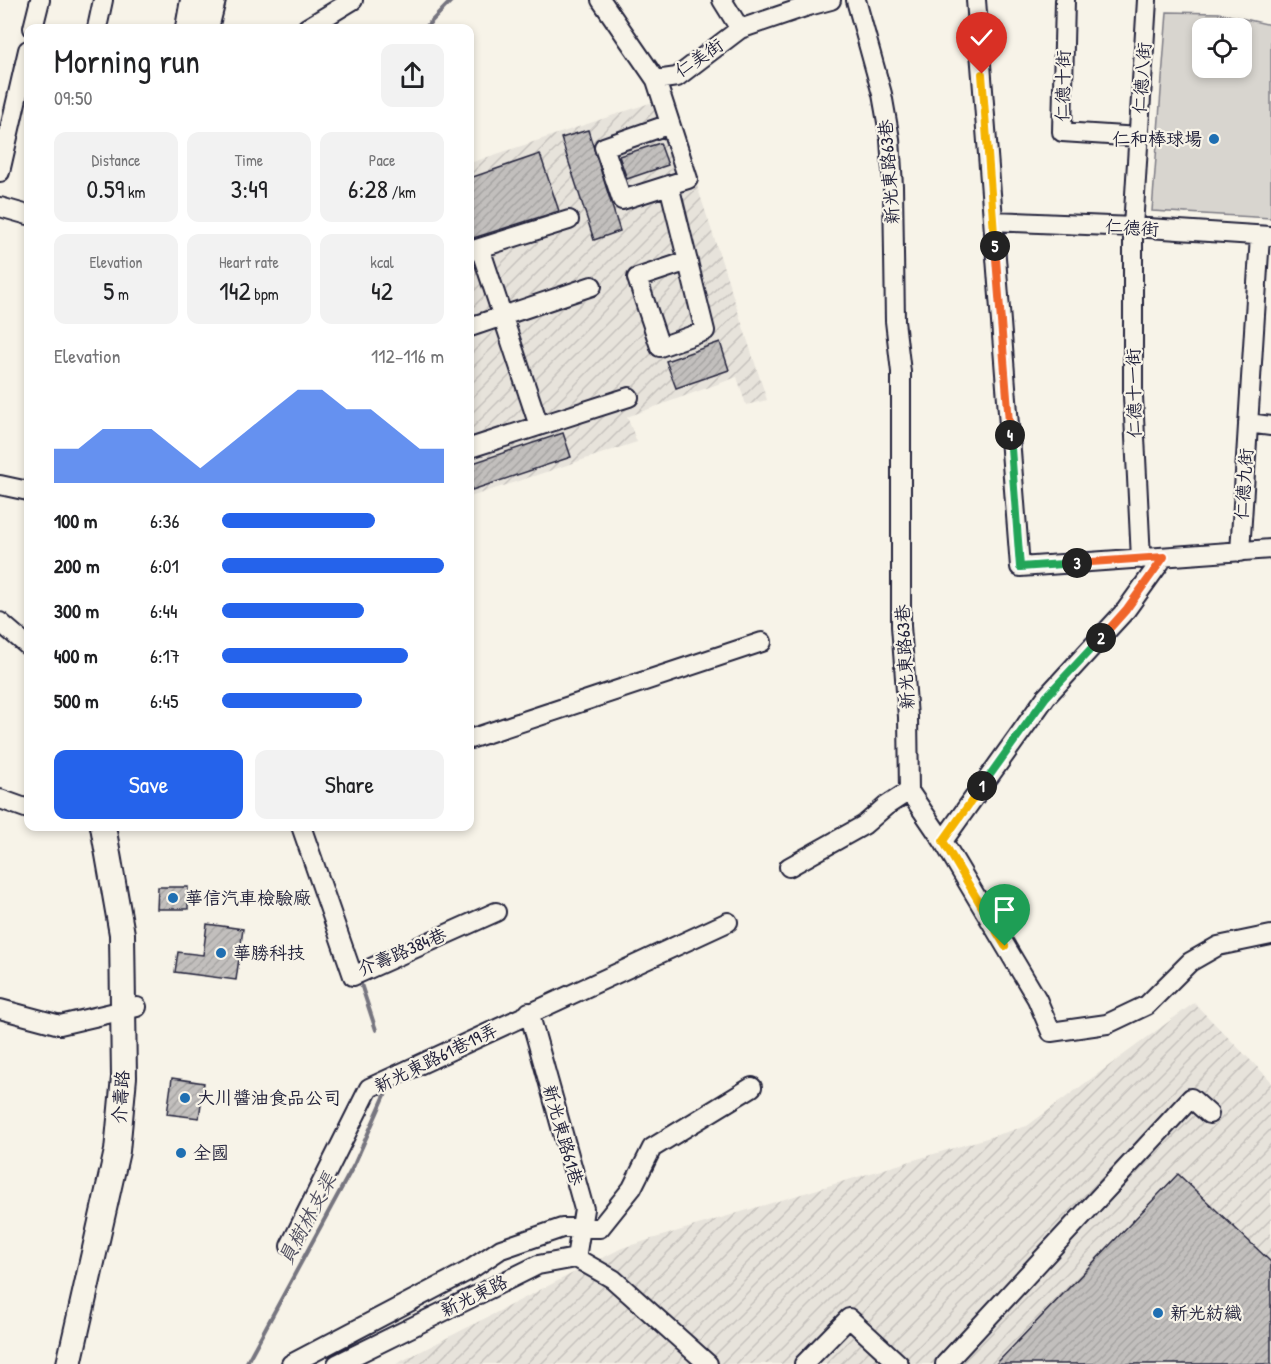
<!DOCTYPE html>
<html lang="en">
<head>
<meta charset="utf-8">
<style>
  :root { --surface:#fff; --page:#f2f2f2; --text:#202124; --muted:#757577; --accent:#2563eb }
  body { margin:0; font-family:"Patrick Hand","LXGW WenKai TC",sans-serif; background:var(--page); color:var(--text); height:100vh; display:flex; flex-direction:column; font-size:22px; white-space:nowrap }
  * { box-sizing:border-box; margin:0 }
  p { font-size:20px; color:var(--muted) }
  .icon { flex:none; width:33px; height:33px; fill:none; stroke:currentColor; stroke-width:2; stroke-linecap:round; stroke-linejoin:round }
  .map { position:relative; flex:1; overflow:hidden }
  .sheet { position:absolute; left:24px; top:24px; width:450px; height:807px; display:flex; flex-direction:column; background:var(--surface); border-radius:12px; box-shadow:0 3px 9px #0003 }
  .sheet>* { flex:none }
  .fabs { position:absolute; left:1192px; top:18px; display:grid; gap:12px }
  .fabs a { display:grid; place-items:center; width:60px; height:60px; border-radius:12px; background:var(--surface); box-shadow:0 3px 9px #0003; font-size:30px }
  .pin { position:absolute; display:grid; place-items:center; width:51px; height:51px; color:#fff; margin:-62px -26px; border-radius:50% 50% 50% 0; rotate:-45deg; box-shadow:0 0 6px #0007 }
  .pin .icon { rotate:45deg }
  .km { position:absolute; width:30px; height:30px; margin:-15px; border-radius:50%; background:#222; color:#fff; font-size:16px; line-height:30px; text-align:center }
  .round { display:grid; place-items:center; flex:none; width:63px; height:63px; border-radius:12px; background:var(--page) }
  .summary { display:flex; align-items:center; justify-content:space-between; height:102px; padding:0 30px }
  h1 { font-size:33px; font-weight:600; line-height:45px }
  .stats { display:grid; grid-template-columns:repeat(3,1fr); gap:9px; height:102px; padding:6px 30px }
  .stats div { display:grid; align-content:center; border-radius:12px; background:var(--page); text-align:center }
  .stats b { font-size:26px; font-weight:600 }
  .stats small { font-size:16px; font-weight:400 }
  .stats p { font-size:16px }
  .chart { height:168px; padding:12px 30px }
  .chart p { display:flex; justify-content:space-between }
  .chart svg { width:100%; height:108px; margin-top:6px; fill:var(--accent); opacity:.7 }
  .primary-button { display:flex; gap:12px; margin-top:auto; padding:12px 30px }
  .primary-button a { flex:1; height:69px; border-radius:12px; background:var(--accent); color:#fff; font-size:24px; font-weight:600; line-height:69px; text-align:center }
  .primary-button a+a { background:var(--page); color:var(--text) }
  ul { padding:0 30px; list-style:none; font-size:20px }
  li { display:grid; grid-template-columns:96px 72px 1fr; align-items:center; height:45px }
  li i { height:15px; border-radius:8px; background:var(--accent) }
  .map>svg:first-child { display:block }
  .industrial { fill:url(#industrial-furrows) }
  .pitch { fill:#d8d5cf; stroke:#7d7c85; stroke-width:1.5; fill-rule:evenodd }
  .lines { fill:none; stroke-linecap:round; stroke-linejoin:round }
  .stream { stroke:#76747f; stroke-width:4 }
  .building { fill:url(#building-hatch); stroke:#22223b; stroke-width:1.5 }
  .minor-casing { stroke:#22223b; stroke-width:22 }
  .major-casing { stroke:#22223b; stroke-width:28 }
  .minor { stroke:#f7f3e8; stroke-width:18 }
  .major { stroke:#f7f3e8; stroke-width:24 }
  .split-1-casing { stroke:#fff; stroke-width:12 }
  .split-2-casing { stroke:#fff; stroke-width:12 }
  .split-3-casing { stroke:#fff; stroke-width:12 }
  .split-4-casing { stroke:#fff; stroke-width:12 }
  .split-5-casing { stroke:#fff; stroke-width:12 }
  .split-6-casing { stroke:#fff; stroke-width:12 }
  .split-1 { stroke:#f5b400; stroke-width:8 }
  .split-2 { stroke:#22a559; stroke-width:8 }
  .split-3 { stroke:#f0652b; stroke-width:8 }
  .split-4 { stroke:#22a559; stroke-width:8 }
  .split-5 { stroke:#f0652b; stroke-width:8 }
  .split-6 { stroke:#f5b400; stroke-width:8 }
  .poi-dot { fill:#1f6fb2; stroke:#f7f3e8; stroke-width:2 }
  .labels { text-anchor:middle; stroke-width:4.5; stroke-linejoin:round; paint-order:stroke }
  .street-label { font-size:18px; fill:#22223b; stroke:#f7f3e8 }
  .poi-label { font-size:18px; fill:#22223b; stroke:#f7f3e8; text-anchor:start }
  .water-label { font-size:20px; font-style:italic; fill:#535263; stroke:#f7f3e8 }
</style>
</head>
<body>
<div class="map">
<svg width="1271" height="1364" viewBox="0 0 1271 1364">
  <defs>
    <pattern id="industrial-furrows" width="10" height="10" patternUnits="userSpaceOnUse" patternTransform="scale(1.5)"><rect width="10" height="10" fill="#e7e3db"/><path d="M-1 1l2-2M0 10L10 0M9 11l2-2" fill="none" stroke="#c6c2bd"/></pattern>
    <pattern id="building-hatch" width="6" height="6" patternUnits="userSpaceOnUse" patternTransform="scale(1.5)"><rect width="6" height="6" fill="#c2bfbd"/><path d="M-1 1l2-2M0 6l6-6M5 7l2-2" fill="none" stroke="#a6a4a3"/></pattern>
  </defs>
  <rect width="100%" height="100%" fill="#f7f3e8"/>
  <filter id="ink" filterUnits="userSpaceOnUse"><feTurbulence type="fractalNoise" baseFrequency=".0167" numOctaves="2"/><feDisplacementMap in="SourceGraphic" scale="12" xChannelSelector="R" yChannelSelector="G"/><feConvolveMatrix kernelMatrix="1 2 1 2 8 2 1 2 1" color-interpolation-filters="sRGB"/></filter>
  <g filter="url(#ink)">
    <path class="industrial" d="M668 97 767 400 746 405 737 377 627 417 637 442 470 497V163Z
      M1194 1003 1271 1081V1364H396L622 1248 1027 1126Z"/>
    <path class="pitch" d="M1167 12 1219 13 1271 25V218L1152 211ZM1203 28H1242V68H1203Z"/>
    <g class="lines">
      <path class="stream" d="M425 28 452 0
        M359 978 376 1030
        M246 1364 354 1165 389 1086"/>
    </g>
    <path class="building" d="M588 130 620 231 594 240 561 138Z
      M660 143 668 165 627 179 619 156Z
      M540 154 559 211 470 239V178Z
      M720 342 729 370 676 388 666 361Z
      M563 433 571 457 472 490 470 484V464Z
      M158 887H188V909H157Z
      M207 924 243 929 236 980 175 972 178 952 203 955Z
      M172 1078 204 1083 199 1118 167 1114Z
      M1178 1174 1271 1262V1364H996Z"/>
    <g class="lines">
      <g class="minor-casing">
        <path id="minor" d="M601 0 656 80 677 77 740 29 805 7 831 0
          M722 0 740 29
          M856 0 882 94 890 139 893 186 895 321 901 372V626L908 717 909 791 943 841 1037 999 1051 1032 1107 1024 1147 1005 1190 962 1218 946 1271 935
          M976 0 1020 567 1271 549
          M1065 0 1062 132 1139 137
          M33 28 40 0
          M97 28 103 0
          M307 28 353 0
          M656 80 688 179 622 200 604 147 670 124
          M0 172 28 50
          M669 185 705 331 660 347 637 278 688 261
          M0 207 28 215
          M993 221 1133 227 1270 236
          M480 248 539 426
          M470 251 569 220
          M470 327 592 286
          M1248 423 1271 426
          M470 448 629 397
          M0 485 28 491
          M1240 552 1260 236
          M1141 559 1133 396V227L1147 0
          M0 622 28 646
          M470 739 762 642
          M0 799 28 809
          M301 826 353 976 496 912
          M943 841 1046 697 1126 610 1164 557
          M789 867 864 825 886 806 909 791
          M0 1009 60 1025 137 1007
          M529 1012 584 1209 576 1258
          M290 1246 369 1088 728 922
          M291 1364 468 1271 501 1249 562 1228H600L632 1188 652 1148 752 1087
          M337 1364 538 1265 576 1258 613 1279 708 1364
          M804 1364 849 1318 899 1364
          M945 1364 1191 1098 1209 1114"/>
      </g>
      <g class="major-casing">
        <path id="major" d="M188 28 193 0
          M206 28 213 0
          M69 1364 117 1151 124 1077 122 934 103 826"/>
      </g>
      <use href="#minor" class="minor"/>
      <use href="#major" class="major"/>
    </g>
  </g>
  <g class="lines" filter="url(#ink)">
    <g class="split-1-casing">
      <path id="split-1" d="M982 786 943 841 1005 946"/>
    </g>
    <g class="split-2-casing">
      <path id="split-2" d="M982 786 1046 697 1101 638"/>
    </g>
    <g class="split-3-casing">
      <path id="split-3" d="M1077 563 1164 557 1126 610 1101 638"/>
    </g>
    <g class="split-4-casing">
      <path id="split-4" d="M1010 435 1020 567 1077 563"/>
    </g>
    <g class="split-5-casing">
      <path id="split-5" d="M995 246 1010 435"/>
    </g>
    <g class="split-6-casing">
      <path id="split-6" d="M982 74 995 246"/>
    </g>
    <use href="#split-1" class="split-1"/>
    <use href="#split-2" class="split-2"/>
    <use href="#split-3" class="split-3"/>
    <use href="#split-4" class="split-4"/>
    <use href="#split-5" class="split-5"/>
    <use href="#split-6" class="split-6"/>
  </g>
  <g class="poi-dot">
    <circle cx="1214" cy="139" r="6"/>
    <circle cx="173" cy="898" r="6"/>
    <circle cx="221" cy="953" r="6"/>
    <circle cx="185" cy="1098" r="6"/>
    <circle cx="181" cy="1153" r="6"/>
    <circle cx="1158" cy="1313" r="6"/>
  </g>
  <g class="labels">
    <g class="street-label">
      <text transform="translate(699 58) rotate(-34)" y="6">仁美街</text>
      <text transform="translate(1142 78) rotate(-86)" y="6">仁德八街</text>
      <text transform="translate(1063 86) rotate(-89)" y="6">仁德十街</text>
      <text transform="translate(889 172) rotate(-94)" y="6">新光東路63巷</text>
      <text transform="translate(1132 228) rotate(3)" y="6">仁德街</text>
      <text transform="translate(1134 393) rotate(-91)" y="6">仁德十一街</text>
      <text transform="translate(1244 484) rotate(-86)" y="6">仁德九街</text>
      <text transform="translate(905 657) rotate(-93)" y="6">新光東路63巷</text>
      <text transform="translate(402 952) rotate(-23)" y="6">介壽路384巷</text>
      <text transform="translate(436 1058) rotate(-26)" y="6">新光東路61巷19弄</text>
      <text transform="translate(121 1097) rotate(-86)" y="6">介壽路</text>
      <text transform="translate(563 1135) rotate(74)" y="6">新光東路61巷</text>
      <text transform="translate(474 1296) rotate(-26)" y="6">新光東路</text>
    </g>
    <g class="poi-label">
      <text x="1202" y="145" text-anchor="end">仁和棒球場</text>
      <text x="185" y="904">華信汽車檢驗廠</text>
      <text x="233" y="959">華勝科技</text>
      <text x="197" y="1104">大川醬油食品公司</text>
      <text x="193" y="1159">全國</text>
      <text x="1170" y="1319">新光紡織</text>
    </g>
    <g class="water-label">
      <text transform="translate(307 1219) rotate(-62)" y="7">員樹林支渠</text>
    </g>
  </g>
</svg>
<div class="fabs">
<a><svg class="icon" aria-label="locate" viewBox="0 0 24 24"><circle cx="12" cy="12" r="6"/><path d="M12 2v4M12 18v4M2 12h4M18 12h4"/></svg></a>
</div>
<div class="pin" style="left:1005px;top:946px;background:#1e9e55"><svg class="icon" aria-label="arrive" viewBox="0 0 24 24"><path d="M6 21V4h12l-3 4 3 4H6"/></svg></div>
<div class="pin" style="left:982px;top:74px;background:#d93025"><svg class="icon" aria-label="check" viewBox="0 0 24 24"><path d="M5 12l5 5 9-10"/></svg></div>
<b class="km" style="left:982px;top:786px">1</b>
<b class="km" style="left:1101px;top:638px">2</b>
<b class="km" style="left:1077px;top:563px">3</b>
<b class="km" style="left:1010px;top:435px">4</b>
<b class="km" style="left:995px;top:246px">5</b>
<section class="sheet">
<div class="summary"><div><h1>Morning run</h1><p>09:50</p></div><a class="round"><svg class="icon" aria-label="share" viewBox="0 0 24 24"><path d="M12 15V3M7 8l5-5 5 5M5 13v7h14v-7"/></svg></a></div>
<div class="stats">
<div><p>Distance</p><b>0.59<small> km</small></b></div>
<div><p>Time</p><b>3:49</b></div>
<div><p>Pace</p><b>6:28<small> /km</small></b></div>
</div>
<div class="stats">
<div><p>Elevation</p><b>5<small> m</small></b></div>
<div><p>Heart rate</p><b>142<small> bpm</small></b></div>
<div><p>kcal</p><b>42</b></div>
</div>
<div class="chart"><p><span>Elevation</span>112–116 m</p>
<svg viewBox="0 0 160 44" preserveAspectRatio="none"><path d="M0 44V30L10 30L20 22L30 22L40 22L50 30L60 38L70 30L80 22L90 14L100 6L110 6L120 14L130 14L140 22L150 30L160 30V44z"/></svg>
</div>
<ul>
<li><b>100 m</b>6:36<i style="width:69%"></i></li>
<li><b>200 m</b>6:01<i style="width:100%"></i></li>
<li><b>300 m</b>6:44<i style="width:64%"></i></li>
<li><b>400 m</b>6:17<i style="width:84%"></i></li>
<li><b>500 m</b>6:45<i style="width:63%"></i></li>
</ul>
<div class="primary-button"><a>Save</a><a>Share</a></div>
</section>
</div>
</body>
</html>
